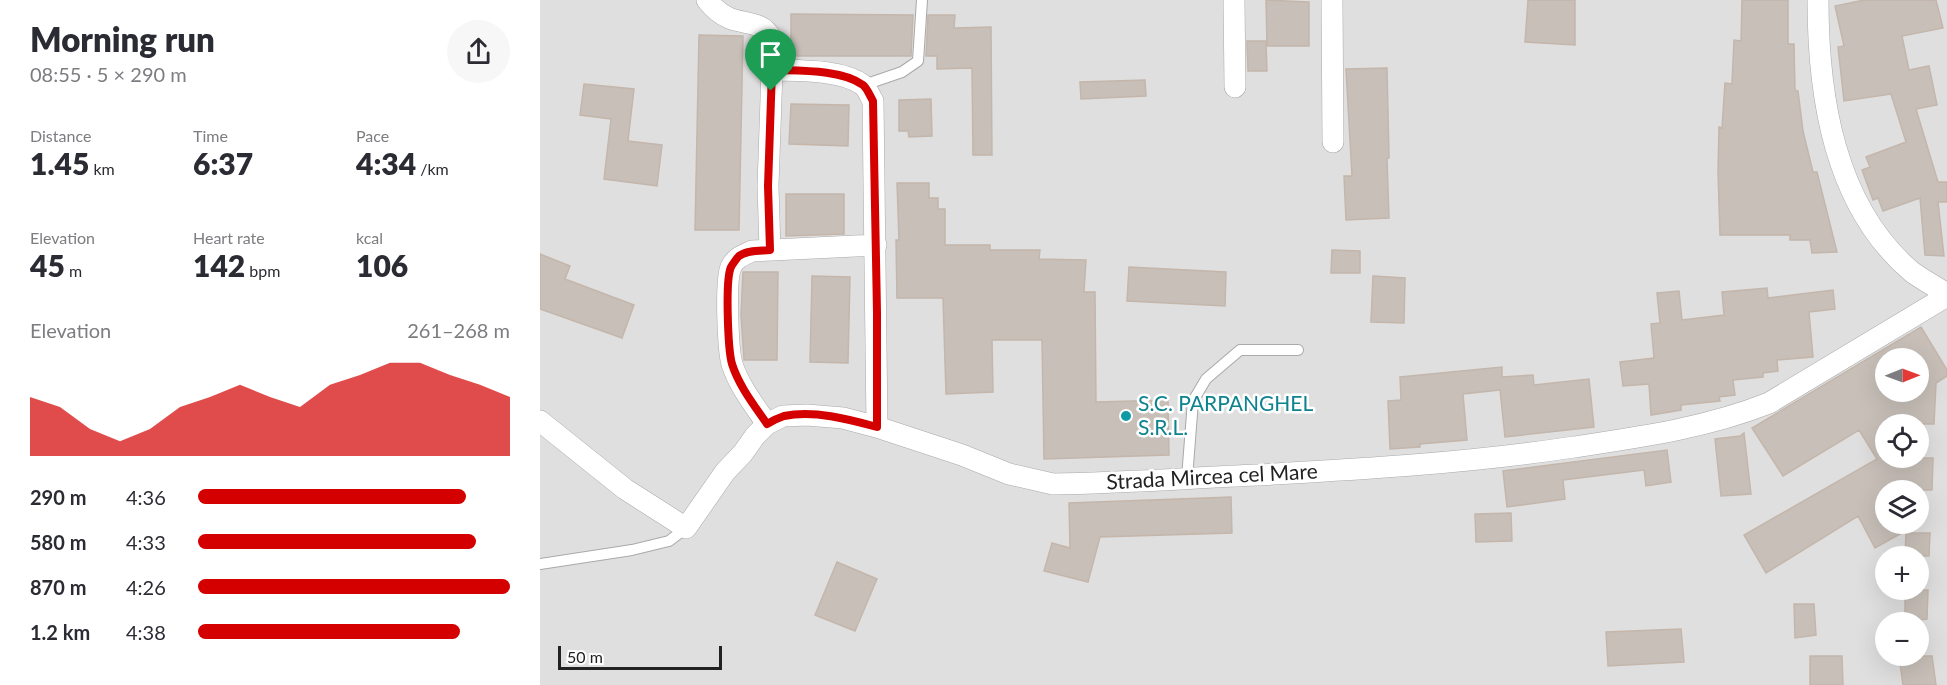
<!DOCTYPE html>
<html lang="en">
<head>
<meta charset="utf-8">
<style>
  :root { --surface:#fff; --page:#f7f7f7; --text:#2b2b33; --muted:#7c7c81; --accent:#d40000 }
  body { margin:0; font-family:Lato,sans-serif; background:var(--page); color:var(--text); height:100vh; display:flex; flex-direction:column; font-size:22px; white-space:nowrap }
  * { box-sizing:border-box; margin:0 }
  p { font-size:20px; color:var(--muted) }
  .icon { flex:none; width:33px; height:33px; fill:none; stroke:currentColor; stroke-width:2; stroke-linecap:round; stroke-linejoin:round }
  .map { position:relative; flex:1; overflow:hidden }
  .sheet { display:flex; flex-direction:column; background:var(--surface); width:540px }
  .sheet>* { flex:none }
  .needle { width:39px; rotate:89deg }
  .buttons { position:absolute; left:1335px; top:348px; display:grid; gap:12px }
  .buttons a { display:grid; place-items:center; width:54px; height:54px; border-radius:50%; background:var(--surface); box-shadow:0 6px 24px #0002; font-size:30px }
  .scale { position:absolute; left:18px; bottom:15px; width:164px; box-sizing:border-box; padding-left:6px; border:3px solid #222; border-top:0; font-size:16px; line-height:21px; white-space:nowrap; color:#222; -webkit-text-stroke:4px #fff; paint-order:stroke }
  .pin { position:absolute; display:grid; place-items:center; width:51px; height:51px; color:#fff; margin:-62px -26px; border-radius:50% 50% 50% 0; rotate:-45deg; box-shadow:0 0 6px #0007 }
  .pin .icon { rotate:45deg }
  .round { display:grid; place-items:center; flex:none; width:63px; height:63px; border-radius:32px; background:var(--page) }
  .head { display:flex; align-items:center; justify-content:space-between; height:102px; padding:0 30px }
  h1 { font-size:33px; font-weight:800; line-height:45px }
  .metrics { display:grid; grid-template-columns:repeat(3,1fr); gap:9px; height:102px; padding:6px 30px }
  .metrics div { display:grid; align-content:center }
  .metrics b { font-size:30px; font-weight:800 }
  .metrics small { font-size:16px; font-weight:400 }
  .metrics p { font-size:16px }
  .chart { height:168px; padding:12px 30px }
  .chart p { display:flex; justify-content:space-between }
  .chart svg { width:100%; height:108px; margin-top:6px; fill:var(--accent); opacity:.7 }
  ul { padding:0 30px; list-style:none; font-size:20px }
  li { display:grid; grid-template-columns:96px 72px 1fr; align-items:center; height:45px }
  li i { height:15px; border-radius:8px; background:var(--accent) }
  main { display:flex; flex:1; min-height:0 }
  .map>svg:first-child { display:block }
  .residential { fill:#e0dfdf; fill-rule:evenodd }
  .building { fill:#c7bfb8; stroke:#c4b6ab; stroke-width:1.5; fill-rule:evenodd }
  .lines { fill:none; stroke-linecap:round; stroke-linejoin:round }
  .lane-casing { stroke:#a9a9a9; stroke-width:12 }
  .street-casing { stroke:#a9a9a9; stroke-width:22 }
  .lane { stroke:#fff; stroke-width:10 }
  .street { stroke:#fff; stroke-width:21 }
  .route-casing { stroke:#fff; stroke-width:12 }
  .route { stroke:#d40000; stroke-width:8 }
  .culture-dot { fill:#0f9aa8; stroke:#fff; stroke-width:2 }
  .labels { text-anchor:middle; stroke-width:5; stroke-linejoin:round; paint-order:stroke }
  .culture-label { font-size:21px; fill:#0d838f; stroke:#fff; text-anchor:start }
  .street-label { font-size:21px; fill:#222; stroke:#fff }
</style>
</head>
<body>
<main>
<section class="sheet">
<div class="head"><div><h1>Morning run</h1><p>08:55 · 5 × 290 m</p></div><a class="round"><svg class="icon" aria-label="share" viewBox="0 0 24 24"><path d="M12 15V3M7 8l5-5 5 5M5 13v7h14v-7"/></svg></a></div>
<div class="metrics">
<div><p>Distance</p><b>1.45<small> km</small></b></div>
<div><p>Time</p><b>6:37</b></div>
<div><p>Pace</p><b>4:34<small> /km</small></b></div>
</div>
<div class="metrics">
<div><p>Elevation</p><b>45<small> m</small></b></div>
<div><p>Heart rate</p><b>142<small> bpm</small></b></div>
<div><p>kcal</p><b>106</b></div>
</div>
<div class="chart"><p><span>Elevation</span>261–268 m</p>
<svg viewBox="0 0 160 44" preserveAspectRatio="none"><path d="M0 44V20L10 24L20 33L30 38L40 33L50 24L60 20L70 15L80 20L90 24L100 15L110 11L120 6L130 6L140 11L150 15L160 20V44z"/></svg>
</div>
<ul>
<li><b>290 m</b>4:36<i style="width:86%"></i></li>
<li><b>580 m</b>4:33<i style="width:89%"></i></li>
<li><b>870 m</b>4:26<i style="width:100%"></i></li>
<li><b>1.2 km</b>4:38<i style="width:84%"></i></li>
</ul>
</section>
<div class="map">
<svg width="1407" height="685" viewBox="0 0 1407 685">
  <rect width="100%" height="100%" fill="#f2efe9"/>
  <path class="residential" d="M0 0H1407V685H0ZM1346 358H1378V392H1346ZM1346 424H1378V458H1346ZM1346 490H1378V524H1346ZM1346 556H1378V590H1346ZM1346 622H1378V656H1346Z"/>
  <path class="building" d="M726 0 769 2V46H727Z
    M988 0H1035V45L985 42Z
    M1202 0H1248V44H1254L1255 90 1258 91 1263 131 1273 172H1277L1297 252 1272 253 1270 240H1250V235H1180L1178 172 1179 127 1182 128 1185 83 1192 84 1194 40 1201 41Z
    M1324 0H1396L1403 28 1362 36 1369 70 1389 66 1397 105 1376 109 1398 182H1407V202H1398L1404 256 1385 255 1380 198 1343 211 1338 198 1333 200 1322 170 1330 167 1326 157 1366 142 1351 94 1304 101 1298 47 1304 46 1295 6Z
    M251 14 373 15 371 56H251Z
    M388 15H415L414 28 451 27 452 155H433L432 68 397 69V56H386Z
    M159 35 203 36 199 230H155Z
    M707 41H726L727 71H708Z
    M847 68 849 158H847L849 218 806 220 804 176H812L806 69Z
    M605 80 606 96 541 99 540 82Z
    M44 84 94 89 88 141 122 145 117 186 64 179 71 119 40 115Z
    M391 99 392 136 369 137 368 131H359V100Z
    M251 104 309 105 308 146 249 144Z
    M357 183H389V198H398V209H405V245H450V250H500L499 259 546 260 544 292H555L556 402 628 400 629 455 504 459 502 340H452L453 392 406 394 403 298H357L356 240H359Z
    M246 194H304V234L246 236Z
    M792 250 820 251V273H791Z
    M0 254 30 266 25 279 94 305 82 338 0 309Z
    M589 267 686 272 685 306 587 301Z
    M203 272H238L237 360H204L201 315Z
    M272 276 310 277 308 363 270 362Z
    M833 276 865 278 864 323 831 322Z
    M1227 288 1228 298 1293 290 1295 309 1269 312 1273 357 1237 360 1238 371 1223 373V377L1193 380 1195 395 1179 397 1180 401 1141 405V410L1111 415 1109 384 1083 386 1080 362 1114 358 1111 324 1120 323 1117 293 1139 291 1142 320 1184 315 1182 292Z
    M1381 327 1407 370V376L1396 383 1394 424H1346V458H1393L1392 490H1346V524H1378L1335 548 1318 516 1226 573 1204 535 1337 459 1319 430 1243 476 1212 428ZM1346 358H1378V392H1346Z
    M962 367V377L993 375 994 385 1049 379 1054 427 965 437 960 390 923 394 927 440 880 444V447L850 449 848 401 861 400 860 377Z
    M1204 433 1211 494 1181 496 1175 439 1200 436Z
    M1127 450 1131 482 1106 486 1104 470 1023 480 1025 499 967 507 963 471Z
    M691 497 692 533 560 537 548 582 504 571 512 543 530 548 529 503Z
    M971 513 972 541 936 542 935 514Z
    M1366 533H1390L1389 556H1365Z
    M297 562 337 579 315 631 275 615Z
    M1365 590H1388L1387 619 1365 622Z
    M1254 604H1274L1276 635 1255 638Z
    M1141 629 1144 662 1068 666 1066 632Z
    M1270 656H1302L1303 685H1270Z
    M1359 656H1392L1396 685H1363Z"/>
  <g class="lines">
    <g class="lane-casing">
      <path id="lane" d="M324 85 362 72 378 61 382 0
        M647 478 653 401 666 379 700 350H758
        M0 564 92 550 129 541 146 528"/>
    </g>
    <g class="street-casing">
      <path id="street" d="M167 0C173 8 180 14 189 18 202 24 223 21 230 37 234 47 233 59 232 70 258 71 301 69 323 85 327 88 330 96 333 101L337 427
        M694 0 695 87
        M792 0 793 142
        M1278 0C1278 96 1294 206 1372 272 1383 280 1396 287 1407 294
        M230 250 228 186 232 70
        M0 421 85 489 146 528 185 472 203 453 215 436 227 424 243 416 267 415 303 418 337 427 422 455 469 474 513 484C581 483 649 478 717 475 823 469 929 463 1034 447 1100 437 1166 428 1229 403L1407 296
        M227 424C214 405 199 386 192 364 188 350 185 280 191 267 195 258 203 255 212 251L336 245"/>
    </g>
    <use href="#lane" class="lane"/>
    <use href="#street" class="street"/>
  </g>
  <g class="lines">
    <g class="route-casing">
      <path id="route" d="M232 70C258 71 301 69 323 85 327 88 330 96 333 101L337 312V427C308 419 274 410 244 416 238 418 232 421 227 424 214 405 199 386 192 364 188 350 185 280 191 267 192 265 197 258 199 256 207 250 221 251 230 250L228 186Z"/>
    </g>
    <use href="#route" class="route"/>
  </g>
  <circle class="culture-dot" cx="586" cy="416" r="6"/>
  <g class="labels">
    <g class="culture-label">
      <text x="598" y="411">S.C. PARPANGHEL<tspan x="598" dy="24">S.R.L.</tspan></text>
    </g>
    <g class="street-label">
      <text transform="translate(672 477) rotate(-3)" y="7">Strada Mircea cel Mare</text>
    </g>
  </g>
</svg>
<div class="buttons">
<a><svg class="needle" viewBox="-14 -14 28 28"><path d="M0-13l5 13h-10z" fill="#e53935"/><path d="M0 13l5-13h-10z" fill="#7c7c81"/></svg></a>
<a><svg class="icon" aria-label="locate" viewBox="0 0 24 24"><circle cx="12" cy="12" r="6"/><path d="M12 2v4M12 18v4M2 12h4M18 12h4"/></svg></a>
<a><svg class="icon" aria-label="layers" viewBox="0 0 24 24"><path d="M12 4l9 5-9 5-9-5zM3 14l9 5 9-5"/></svg></a>
<a>+</a>
<a>−</a>
</div>
<div class="scale">50 m</div>
<div class="pin" style="left:231px;top:91px;background:#1e9e55"><svg class="icon" aria-label="arrive" viewBox="0 0 24 24"><path d="M6 21V4h12l-3 4 3 4H6"/></svg></div>
</div>
</main>
</body>
</html>
